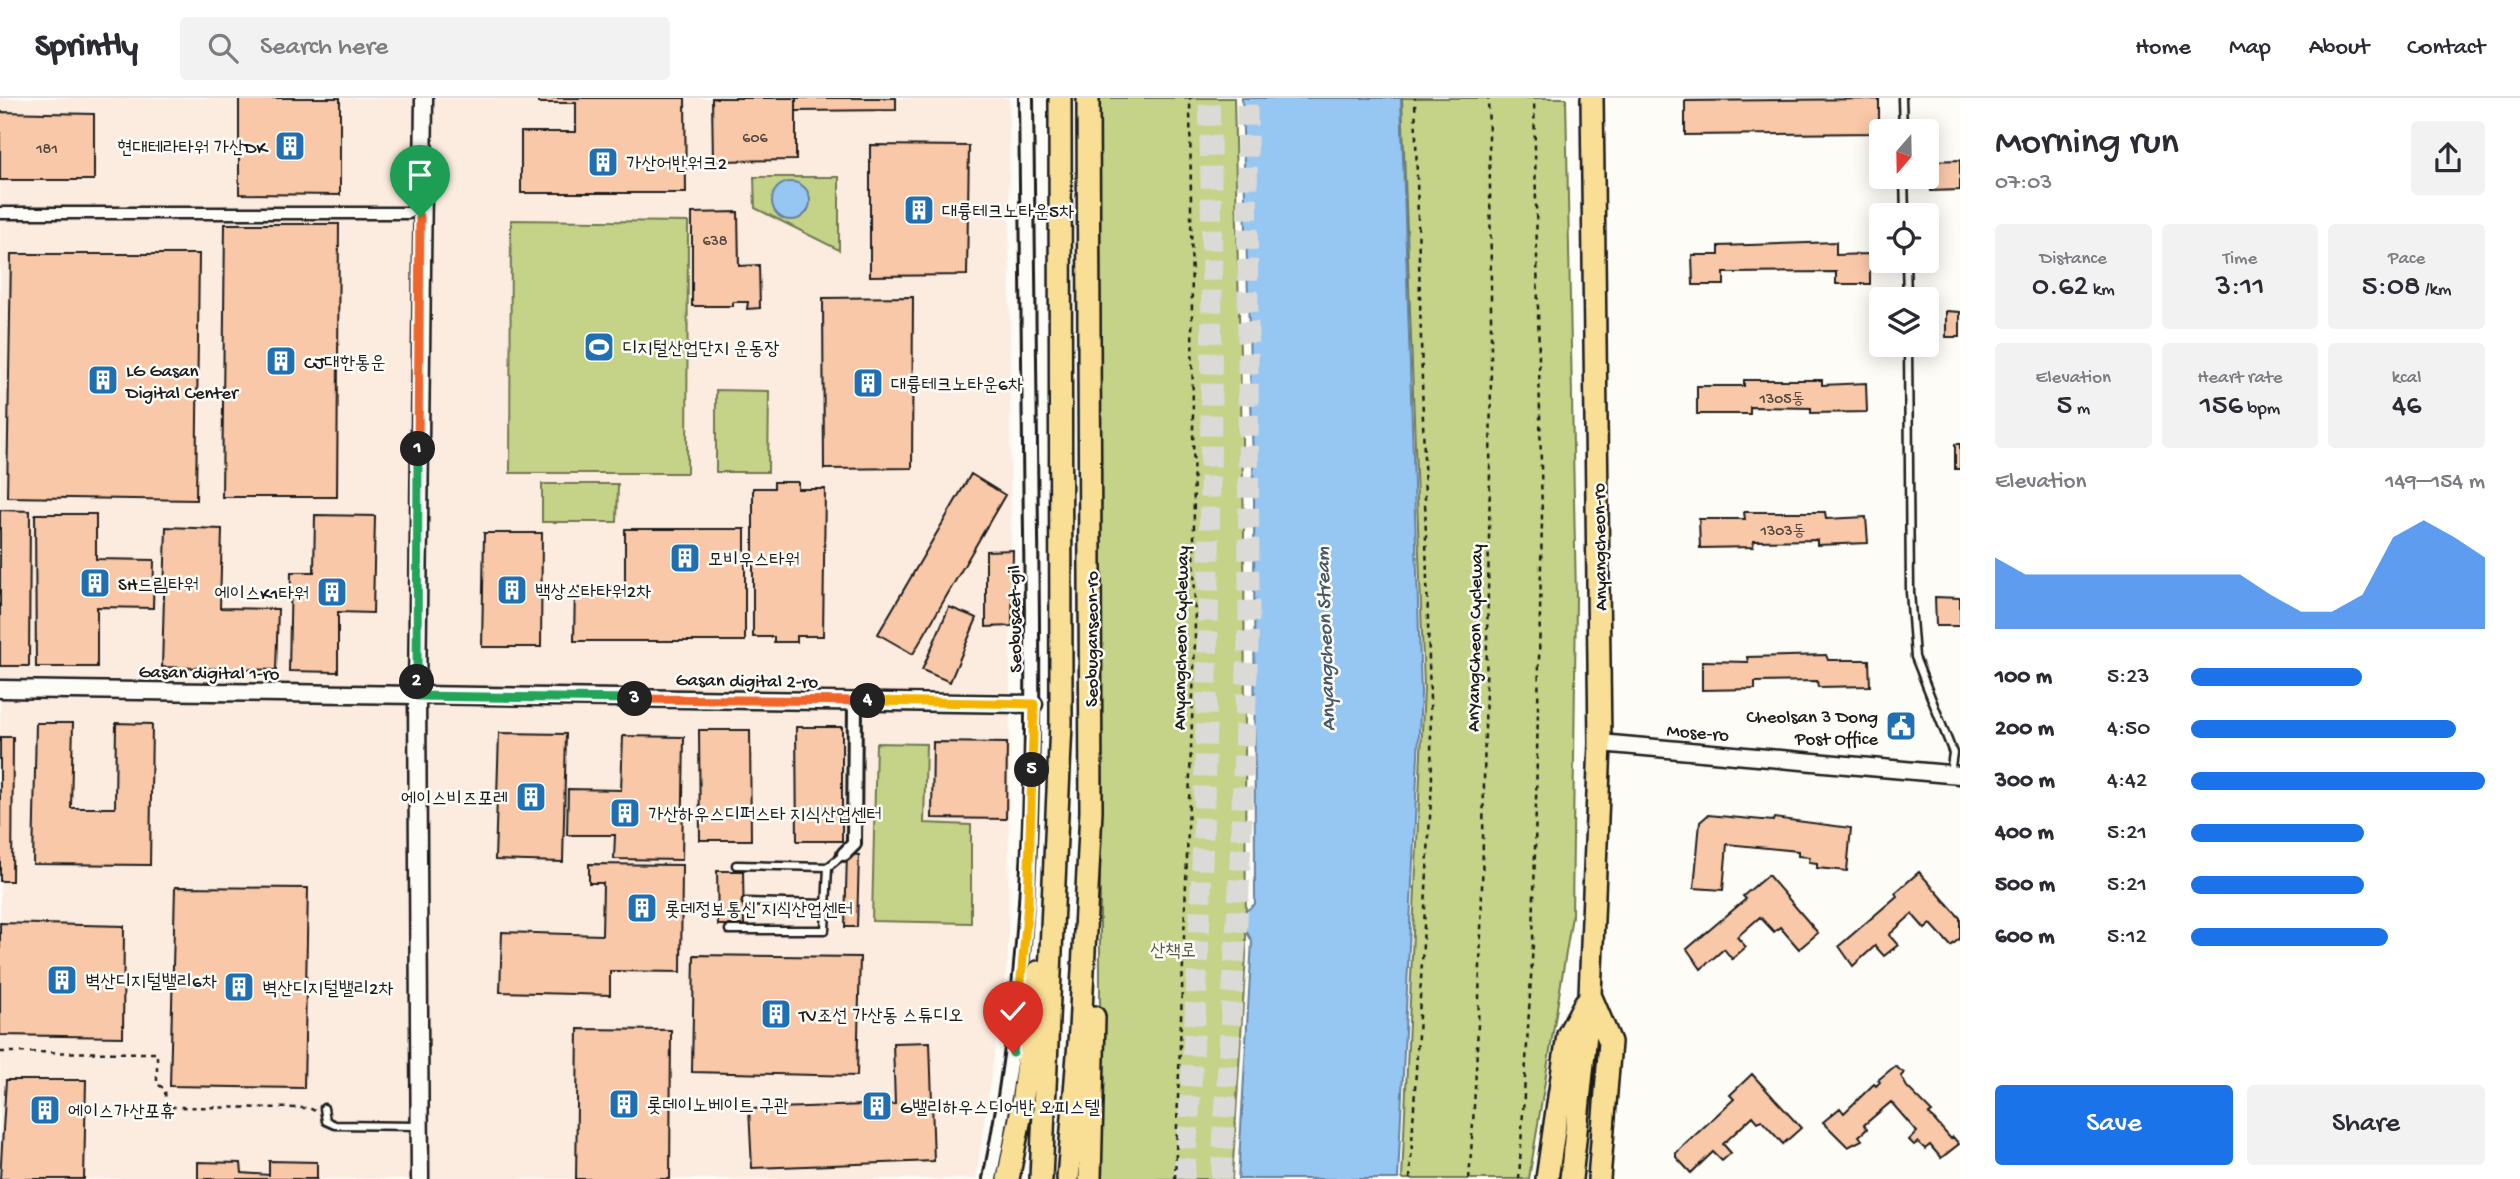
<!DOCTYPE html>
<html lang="en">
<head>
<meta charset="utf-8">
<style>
  :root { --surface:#fff; --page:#f2f2f3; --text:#2b2b33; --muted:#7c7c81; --line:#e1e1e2; --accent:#1a73e8 }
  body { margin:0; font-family:"Gochi Hand","Poor Story",sans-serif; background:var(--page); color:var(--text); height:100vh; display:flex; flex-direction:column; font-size:26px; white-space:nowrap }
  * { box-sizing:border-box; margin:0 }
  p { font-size:23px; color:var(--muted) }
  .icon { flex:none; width:38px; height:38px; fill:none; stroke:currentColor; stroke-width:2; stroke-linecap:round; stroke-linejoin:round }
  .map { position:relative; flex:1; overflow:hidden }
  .panel { display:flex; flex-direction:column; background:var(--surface); width:560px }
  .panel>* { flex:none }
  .needle { width:46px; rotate:200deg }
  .fabs { position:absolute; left:1869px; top:21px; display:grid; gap:14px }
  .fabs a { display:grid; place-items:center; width:70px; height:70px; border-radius:7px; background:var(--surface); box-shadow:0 4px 18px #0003; font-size:35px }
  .pin { position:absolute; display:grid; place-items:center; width:60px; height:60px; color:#fff; margin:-72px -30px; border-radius:50% 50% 50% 0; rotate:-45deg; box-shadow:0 0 7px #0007 }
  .pin .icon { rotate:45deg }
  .km { position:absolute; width:35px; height:35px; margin:-18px; border-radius:50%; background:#222; color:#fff; font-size:19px; line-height:35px; text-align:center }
  .round { display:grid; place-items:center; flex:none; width:74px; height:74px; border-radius:7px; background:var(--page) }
  .overview { display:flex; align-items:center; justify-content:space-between; height:119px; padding:0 35px }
  h1 { font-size:38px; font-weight:600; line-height:52px }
  .figures { display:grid; grid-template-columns:repeat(3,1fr); gap:10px; height:119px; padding:7px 35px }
  .figures div { display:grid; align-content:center; border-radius:7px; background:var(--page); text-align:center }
  .figures b { font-size:30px; font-weight:600 }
  .figures small { font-size:19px; font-weight:400 }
  .figures p { font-size:19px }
  .chart { height:196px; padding:14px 35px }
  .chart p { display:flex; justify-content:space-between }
  .chart svg { width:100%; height:126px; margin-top:7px; fill:var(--accent); opacity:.7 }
  .action { display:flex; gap:14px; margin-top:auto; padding:14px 35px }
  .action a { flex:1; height:80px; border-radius:7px; background:var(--accent); color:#fff; font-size:28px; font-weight:600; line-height:80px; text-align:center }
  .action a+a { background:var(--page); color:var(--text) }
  ul { padding:0 35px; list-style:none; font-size:23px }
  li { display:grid; grid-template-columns:112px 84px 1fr; align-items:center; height:52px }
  li i { height:18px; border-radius:9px; background:var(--accent) }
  header { display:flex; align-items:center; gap:42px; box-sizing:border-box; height:98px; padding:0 35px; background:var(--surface); border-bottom:2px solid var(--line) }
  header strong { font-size:33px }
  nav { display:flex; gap:38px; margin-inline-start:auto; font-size:24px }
  .search { width:490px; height:63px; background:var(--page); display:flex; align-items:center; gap:18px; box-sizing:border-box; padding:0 24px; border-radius:7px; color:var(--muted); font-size:26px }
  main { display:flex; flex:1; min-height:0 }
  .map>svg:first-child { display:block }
  .built { fill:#fcecdf }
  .green { fill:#c4d388; stroke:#707852; stroke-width:2 }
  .water { fill:#96c6f2; stroke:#65829c; stroke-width:2 }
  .building { fill:#f9c8a8; stroke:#1c1c1c; stroke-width:2 }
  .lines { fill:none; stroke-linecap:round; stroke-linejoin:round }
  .trunk-tunnel { stroke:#dbdad6; stroke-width:21; stroke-dasharray:21 10; stroke-linecap:butt }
  .service-casing { stroke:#1c1c1c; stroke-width:11 }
  .pedestrian-casing { stroke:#1c1c1c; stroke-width:15 }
  .minor-casing { stroke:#1c1c1c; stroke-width:18 }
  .tertiary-casing { stroke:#1c1c1c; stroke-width:21 }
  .primary-casing { stroke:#1c1c1c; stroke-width:26 }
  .path { stroke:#1c1c1c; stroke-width:2.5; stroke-dasharray:5 5; stroke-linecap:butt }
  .service { stroke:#fdfcf7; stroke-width:6 }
  .pedestrian { stroke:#fdfcf7; stroke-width:10 }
  .minor { stroke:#fdfcf7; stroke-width:12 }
  .tertiary { stroke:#fdfcf7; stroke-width:16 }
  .primary { stroke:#f9df96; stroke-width:21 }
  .split-1-casing { stroke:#fff; stroke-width:14 }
  .split-2-casing { stroke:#fff; stroke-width:14 }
  .split-3-casing { stroke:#fff; stroke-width:14 }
  .split-4-casing { stroke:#fff; stroke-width:14 }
  .split-5-casing { stroke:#fff; stroke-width:14 }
  .split-6-casing { stroke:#fff; stroke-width:14 }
  .split-7-casing { stroke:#fff; stroke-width:14 }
  .split-1 { stroke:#f0652b; stroke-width:9 }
  .split-2 { stroke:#22a559; stroke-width:9 }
  .split-3 { stroke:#22a559; stroke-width:9 }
  .split-4 { stroke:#f0652b; stroke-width:9 }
  .split-5 { stroke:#f5b400; stroke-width:9 }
  .split-6 { stroke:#f5b400; stroke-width:9 }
  .split-7 { stroke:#22a559; stroke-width:9 }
  .labels { text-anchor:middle; stroke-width:5; stroke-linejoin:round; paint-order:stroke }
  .number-label { font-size:16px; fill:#53473f }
  .poi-label { font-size:19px; fill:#1c1c1c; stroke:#fdfcf7; text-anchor:start }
  .street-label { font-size:19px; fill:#1c1c1c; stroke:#fdfcf7 }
  .park-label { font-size:19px; fill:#575c42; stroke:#fdfcf7 }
  .water-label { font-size:21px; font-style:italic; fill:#475867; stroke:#fdfcf7 }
</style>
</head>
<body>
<header>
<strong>Sprintly</strong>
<div class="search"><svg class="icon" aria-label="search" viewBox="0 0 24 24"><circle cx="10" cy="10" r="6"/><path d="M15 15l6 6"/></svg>Search here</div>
<nav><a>Home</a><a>Map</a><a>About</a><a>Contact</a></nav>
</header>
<main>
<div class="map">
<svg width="1960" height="1081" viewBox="0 0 1960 1081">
  <rect width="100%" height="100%" fill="#fdfcf7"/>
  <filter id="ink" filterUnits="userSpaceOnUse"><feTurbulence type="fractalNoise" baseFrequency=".0143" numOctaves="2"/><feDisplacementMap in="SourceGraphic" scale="14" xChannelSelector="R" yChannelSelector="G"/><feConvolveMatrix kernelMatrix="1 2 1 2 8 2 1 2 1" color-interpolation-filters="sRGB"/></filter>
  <g filter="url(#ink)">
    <path class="built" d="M0 0H1009L1011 476 1008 861 976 1081H0Z"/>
    <path class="green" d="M1096 0H1234L1244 428 1246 857 1232 1081H1096L1100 956V198Z
      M1402 0H1566L1576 500 1572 818 1529 1081H1402L1424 589Z
      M754 79H839V152L755 110Z
      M511 122 688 124 687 375H510Z
      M716 292 769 293 768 374H716Z
      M542 386H618L617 424H542Z
      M876 645 926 646 924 725 971 727V825L872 823Z"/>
    <path class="water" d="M1242 0H1401L1421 594 1398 1081H1238L1252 843 1238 819 1255 806 1254 399Z
      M772 103a19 19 0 1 1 38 0a19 19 0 1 1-38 0Z"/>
    <path class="building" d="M239 0H340V97L239 96Z
      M538 0H685L686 95H521V34H576V5H538Z
      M712 0H796V62L713 63Z
      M796 0H896V12L796 13Z
      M1879 1V35L1685 37V3Z
      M0 14 94 16V82H0Z
      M870 47 969 48 967 177 870 178Z
      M1960 62V92L1931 93 1930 63Z
      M738 114 739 168 759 167 760 210 747 211 748 204H733V208H692V115Z
      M225 126H339L337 399H222Z
      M1836 144V157L1870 156V186H1836V174L1724 175V187H1693L1692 157H1719V148Z
      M11 156H199L196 402 7 399Z
      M913 199 912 370 824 371 823 200Z
      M1946 213 1960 214V239H1946Z
      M1744 282H1822V287L1866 285 1867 314 1811 315V310L1750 309V316H1697V288H1744Z
      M1955 346H1960V371H1955Z
      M971 376 1005 397 913 556 878 536Z
      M774 384H798V391H825L823 538H797V544H774V539H753V390H774Z
      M0 412 30 413 29 568H0Z
      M1744 414H1825L1826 421 1866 419 1868 445 1817 447V442L1754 443 1753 449 1700 450 1699 421H1745Z
      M35 416H96V461L154 462 153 510 97 509V569H36Z
      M315 417 375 418 373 515 338 514V574L289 573 291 474H314Z
      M166 429 222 431 220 510 278 511 276 572 162 569Z
      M625 431H745V543H574L575 489H625Z
      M484 435H542L541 549H482Z
      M1013 452 1012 528 986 529V453Z
      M1935 499 1960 500V528H1936Z
      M949 509 977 520 950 584 922 572Z
      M1826 557 1828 562H1869L1870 588 1818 589 1817 583 1755 584V591L1702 592V563L1748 564 1747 559Z
      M36 625H73L71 710H115L116 625 152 626 150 767 33 766Z
      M796 629H842V743H797Z
      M699 632H750L751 742H700Z
      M499 635 566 636 563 764 495 762Z
      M623 638 684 639 682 762 614 761 615 737H567L568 691 621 692Z
      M0 639H13L12 783H0Z
      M933 644 1007 645 1006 721 932 720Z
      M1708 717 1773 723 1774 720 1851 730 1847 773 1817 770V765L1809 764 1810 759 1798 758V753L1727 746 1723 792 1694 790 1700 724Z
      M847 756 859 757 857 829H845Z
      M589 766 682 767 681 874 610 873V897L500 894 502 834 602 837 603 785H589Z
      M717 773H743L744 827H718Z
      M1919 774 1960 820V840L1951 848 1931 826 1925 831 1912 816 1889 837 1898 847 1884 858 1875 848 1853 868 1839 848 1897 798 1895 795Z
      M1768 777 1818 835 1799 851 1780 829 1774 834 1760 819 1737 839 1746 849 1732 861 1724 851 1701 871 1687 851 1746 801 1743 798Z
      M175 789 308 790 304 990 170 988Z
      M0 825 124 828 123 939 0 937Z
      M694 857 860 859 857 978 692 974Z
      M578 931 671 932 670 1081H576Z
      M930 944 934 1063 752 1070 749 1011 895 1006 893 945Z
      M1895 968 1904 975 1901 978 1907 989 1932 1014 1929 1016 1951 1041 1953 1039 1959 1046 1941 1060 1930 1047 1925 1051 1918 1044 1914 1047 1909 1042 1917 1034 1891 1004 1864 1027 1867 1031 1859 1038 1862 1042 1848 1049 1823 1024 1840 1010 1844 1015 1874 986 1876 988 1880 984 1878 982Z
      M1752 976 1801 1030 1783 1046 1761 1022 1758 1024 1753 1018 1723 1046 1731 1055 1722 1063 1713 1054 1691 1075 1676 1059V1055L1734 1001 1730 997Z
      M6 982H86L84 1081H0Z
      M269 1063 317 1064V1081H198V1064L241 1065 242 1075 269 1077Z"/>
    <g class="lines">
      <path class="trunk-tunnel" d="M1184 1081C1201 876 1206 668 1209 462 1211 308 1214 154 1209 0
        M1221 1081 1239 791 1249 518 1247 0"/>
      <g class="service-casing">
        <path id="service" d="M1902 0 1903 33
          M1904 79 1905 117
          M1906 163 1907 201
          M1908 247 1910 494 1915 559 1953 655 1950 675
          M828 769 844 756
          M746 804 826 806
          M729 832H825L828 769 736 767
          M324 1010 326 1023 335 1027 418 1028"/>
      </g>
      <g class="pedestrian-casing">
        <path id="pedestrian" d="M0 115H409"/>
      </g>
      <g class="minor-casing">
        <path id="minor" d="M844 756 854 746 855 603
          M990 1081C1035 866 1034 654 1031 436 1029 291 1028 145 1026 0"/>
      </g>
      <g class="tertiary-casing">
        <path id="tertiary" d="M0 591 1034 606
          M1600 645 1960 677
          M420 1081 417 598 424 0"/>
      </g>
      <g class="primary-casing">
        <path id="primary" d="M1591 899 1610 944 1599 1081
          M1008 1081 1021 1015 1038 874
          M1041 1081 1061 625 1060 0
          M1068 1081 1080 932 1091 713 1088 0
          M1090 1081 1094 919
          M1547 1081 1568 937 1585 905
          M1571 1081 1590 897 1600 645 1592 0"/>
      </g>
      <path class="path" d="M0 954 157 955V986L165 991 166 1009 309 1010 315 1013
        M1175 1081 1195 542 1190 0
        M1410 1081 1432 683 1415 0
        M1469 1081C1481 931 1482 780 1485 630 1490 420 1494 210 1488 0
        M1519 1081 1533 845 1542 421 1534 0"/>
      <use href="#service" class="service"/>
      <use href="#pedestrian" class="pedestrian"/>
      <use href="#minor" class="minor"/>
      <use href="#tertiary" class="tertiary"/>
      <use href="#primary" class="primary"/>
    </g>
  </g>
  <g class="lines" filter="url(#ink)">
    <g class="split-1-casing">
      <path id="split-1" d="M418 351 420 119"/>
    </g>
    <g class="split-2-casing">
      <path id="split-2" d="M417 584 418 351"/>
    </g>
    <g class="split-3-casing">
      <path id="split-3" d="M417 584V598L635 601"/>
    </g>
    <g class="split-4-casing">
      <path id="split-4" d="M635 601 868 603"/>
    </g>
    <g class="split-5-casing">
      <path id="split-5" d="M868 603 1034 606 1032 672"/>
    </g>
    <g class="split-6-casing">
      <path id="split-6" d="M1019 904 1028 805 1032 672"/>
    </g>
    <g class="split-7-casing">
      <path id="split-7" d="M1013 955 1019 904"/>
    </g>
    <use href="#split-1" class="split-1"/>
    <use href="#split-2" class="split-2"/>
    <use href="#split-3" class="split-3"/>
    <use href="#split-4" class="split-4"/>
    <use href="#split-5" class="split-5"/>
    <use href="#split-6" class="split-6"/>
    <use href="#split-7" class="split-7"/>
  </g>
  <defs>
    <g id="building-square" transform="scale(1.575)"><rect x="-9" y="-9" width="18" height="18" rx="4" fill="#1f6fb2" stroke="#fdfcf7"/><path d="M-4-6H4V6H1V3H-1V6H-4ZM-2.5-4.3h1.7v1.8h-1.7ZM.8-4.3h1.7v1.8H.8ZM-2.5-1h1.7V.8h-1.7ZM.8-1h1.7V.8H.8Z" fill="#fff"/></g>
    <g id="stadium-square" transform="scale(1.575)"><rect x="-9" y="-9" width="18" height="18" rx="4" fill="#1f6fb2" stroke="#fdfcf7"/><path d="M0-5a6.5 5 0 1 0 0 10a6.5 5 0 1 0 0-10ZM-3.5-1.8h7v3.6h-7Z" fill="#fff"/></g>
    <g id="civic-square" transform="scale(1.575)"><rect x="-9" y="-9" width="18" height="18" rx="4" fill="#1f6fb2" stroke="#fdfcf7"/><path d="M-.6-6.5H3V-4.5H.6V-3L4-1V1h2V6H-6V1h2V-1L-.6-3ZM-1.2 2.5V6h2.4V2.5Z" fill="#fff"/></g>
  </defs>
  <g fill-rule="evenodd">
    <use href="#building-square" x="290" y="48"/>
    <use href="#building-square" x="603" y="64"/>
    <use href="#building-square" x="919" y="112"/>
    <use href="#stadium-square" x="599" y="249"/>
    <use href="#building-square" x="281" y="263"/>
    <use href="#building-square" x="103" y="282"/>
    <use href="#building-square" x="868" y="285"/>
    <use href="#building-square" x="685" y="460"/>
    <use href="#building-square" x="95" y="485"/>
    <use href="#building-square" x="512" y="492"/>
    <use href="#building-square" x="332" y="494"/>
    <use href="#civic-square" x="1901" y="628"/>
    <use href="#building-square" x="531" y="699"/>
    <use href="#building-square" x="625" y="715"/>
    <use href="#building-square" x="642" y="810"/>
    <use href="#building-square" x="62" y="882"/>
    <use href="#building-square" x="239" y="889"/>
    <use href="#building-square" x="776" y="916"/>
    <use href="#building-square" x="624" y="1006"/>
    <use href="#building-square" x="877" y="1008"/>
    <use href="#building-square" x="45" y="1012"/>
  </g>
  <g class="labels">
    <g class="number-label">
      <text x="755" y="44">606</text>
      <text x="47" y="55">181</text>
      <text x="715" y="147">638</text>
      <text x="1782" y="305">1305동</text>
      <text x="1783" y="437">1303동</text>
    </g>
    <g class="poi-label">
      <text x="267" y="55" text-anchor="end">현대테라타워 가산DK</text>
      <text x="626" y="71">가산어반워크2</text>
      <text x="942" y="119">대륭테크노타운5차</text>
      <text x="622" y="256">디지털산업단지 운동장</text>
      <text x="304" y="270">CJ대한통운</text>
      <text x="126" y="278">LG Gasan<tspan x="126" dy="22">Digital Center</tspan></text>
      <text x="891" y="292">대륭테크노타운6차</text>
      <text x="708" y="467">모비우스타워</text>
      <text x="118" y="492">SH드림타워</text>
      <text x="535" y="499">백상스타타워2차</text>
      <text x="309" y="501" text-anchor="end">에이스K1타워</text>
      <text x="1878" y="624" text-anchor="end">Cheolsan 3 Dong<tspan x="1878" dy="22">Post Office</tspan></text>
      <text x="508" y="706" text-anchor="end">에이스비즈포레</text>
      <text x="648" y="722">가산하우스디퍼스타 지식산업센터</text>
      <text x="665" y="817">롯데정보통신 지식산업센터</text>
      <text x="85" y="889">벽산디지털밸리6차</text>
      <text x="262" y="896">벽산디지털밸리2차</text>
      <text x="799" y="923">TV조선 가산동 스튜디오</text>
      <text x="647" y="1013">롯데이노베이트 구관</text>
      <text x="900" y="1015">G밸리하우스디어반 오피스텔</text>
      <text x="68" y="1019">에이스가산포휴</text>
    </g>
    <g class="street-label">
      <text transform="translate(1598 449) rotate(-91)" y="7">Anyangcheon-ro</text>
      <text transform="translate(1013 521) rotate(-91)" y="7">Seobusaet-gil</text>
      <text transform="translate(1179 540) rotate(-89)" y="7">Anyangcheon Cycleway</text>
      <text transform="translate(1473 540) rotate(-89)" y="7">AnYangCheon Cycleway</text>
      <text transform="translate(1090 541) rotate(-90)" y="7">Seobuganseon-ro</text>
      <text transform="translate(209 573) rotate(1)" y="7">Gasan digital 1-ro</text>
      <text transform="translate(747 581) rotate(1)" y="7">Gasan digital 2-ro</text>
      <text transform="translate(1698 633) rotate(5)" y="7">Mose-ro</text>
    </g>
    <g class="park-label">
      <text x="1173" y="858">산책로</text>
    </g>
    <g class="water-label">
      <text transform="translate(1324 541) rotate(-92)" y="7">Anyangcheon Stream</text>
    </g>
  </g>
</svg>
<div class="fabs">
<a><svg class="needle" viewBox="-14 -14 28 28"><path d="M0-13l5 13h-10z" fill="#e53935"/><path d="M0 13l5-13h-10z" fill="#7c7c81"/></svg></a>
<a><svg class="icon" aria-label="locate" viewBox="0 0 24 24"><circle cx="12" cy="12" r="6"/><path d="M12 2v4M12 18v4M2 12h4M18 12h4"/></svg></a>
<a><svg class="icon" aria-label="layers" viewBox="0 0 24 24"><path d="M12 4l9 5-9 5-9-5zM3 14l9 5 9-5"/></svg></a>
</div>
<div class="pin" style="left:420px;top:119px;background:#1e9e55"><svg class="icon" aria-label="arrive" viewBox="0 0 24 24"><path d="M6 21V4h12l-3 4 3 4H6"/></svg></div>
<div class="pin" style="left:1013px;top:955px;background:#d93025"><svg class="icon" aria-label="check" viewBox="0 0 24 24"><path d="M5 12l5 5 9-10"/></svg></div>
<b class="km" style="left:418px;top:351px">1</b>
<b class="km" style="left:417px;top:584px">2</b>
<b class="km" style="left:635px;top:601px">3</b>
<b class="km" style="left:868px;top:603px">4</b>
<b class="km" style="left:1032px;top:672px">5</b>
</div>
<section class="panel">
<div class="overview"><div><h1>Morning run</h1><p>07:03</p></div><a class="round"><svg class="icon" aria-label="share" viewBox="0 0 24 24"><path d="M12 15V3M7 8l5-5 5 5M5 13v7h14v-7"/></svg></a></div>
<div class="figures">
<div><p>Distance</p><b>0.62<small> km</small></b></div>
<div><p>Time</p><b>3:11</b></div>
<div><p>Pace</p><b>5:08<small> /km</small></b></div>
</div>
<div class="figures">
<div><p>Elevation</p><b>5<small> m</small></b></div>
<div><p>Heart rate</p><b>156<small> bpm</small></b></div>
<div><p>kcal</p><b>46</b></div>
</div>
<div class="chart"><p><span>Elevation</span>149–154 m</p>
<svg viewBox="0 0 160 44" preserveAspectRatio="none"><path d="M0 44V19L10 25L20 25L30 25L40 25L50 25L60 25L70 25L80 25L90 32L100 38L110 38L120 32L130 12L140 6L150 12L160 19V44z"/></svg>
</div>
<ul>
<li><b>100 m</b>5:23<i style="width:58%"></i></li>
<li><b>200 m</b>4:50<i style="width:90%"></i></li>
<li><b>300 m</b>4:42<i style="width:100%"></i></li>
<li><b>400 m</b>5:21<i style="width:59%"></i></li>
<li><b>500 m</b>5:21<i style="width:59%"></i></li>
<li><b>600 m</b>5:12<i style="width:67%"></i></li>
</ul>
<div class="action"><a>Save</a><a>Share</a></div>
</section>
</main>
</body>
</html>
